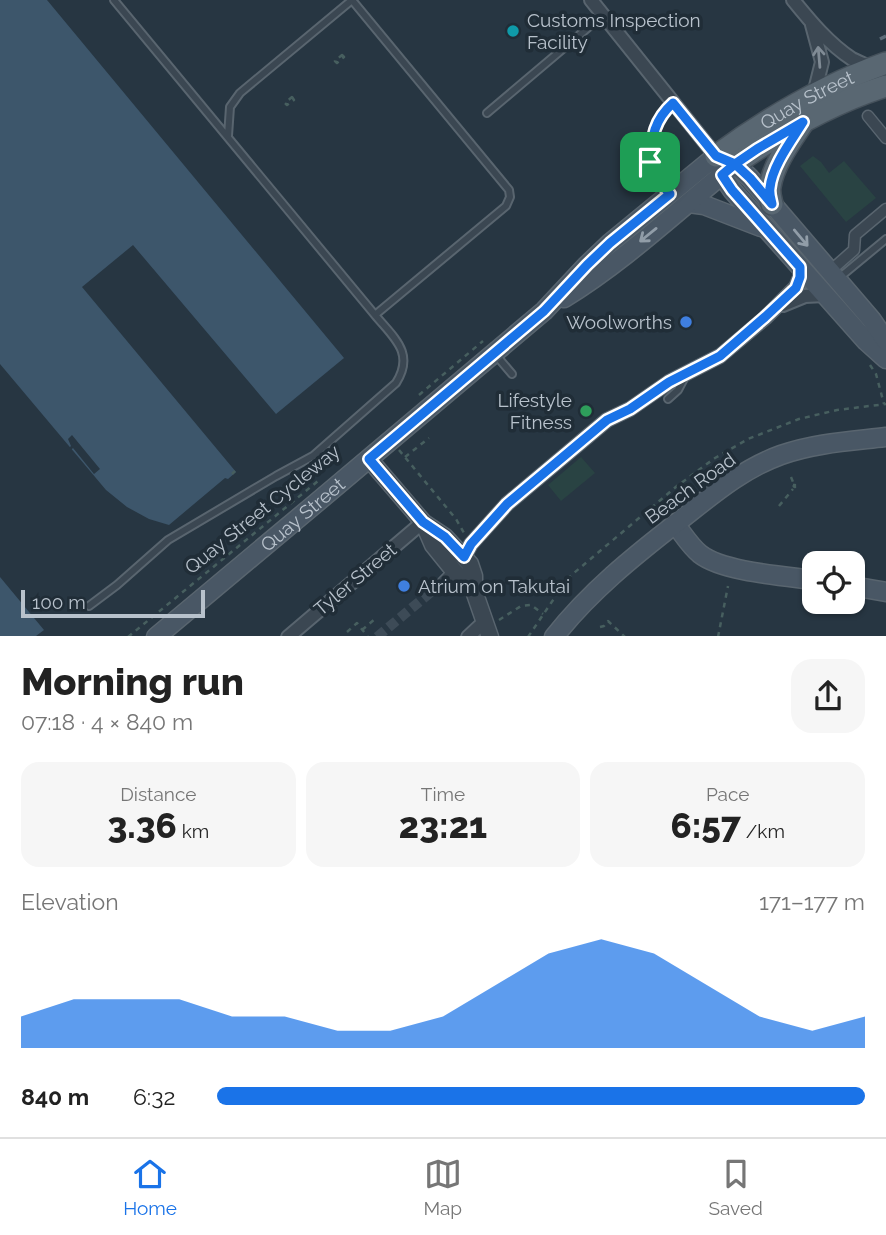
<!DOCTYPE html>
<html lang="en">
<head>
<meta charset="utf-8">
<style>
  :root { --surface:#fff; --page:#f6f6f6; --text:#222; --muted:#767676; --line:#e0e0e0; --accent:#1a73e8 }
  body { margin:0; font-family:Raleway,sans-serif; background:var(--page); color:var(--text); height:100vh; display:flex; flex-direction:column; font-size:26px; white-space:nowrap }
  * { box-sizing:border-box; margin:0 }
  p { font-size:23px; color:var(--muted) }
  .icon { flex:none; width:38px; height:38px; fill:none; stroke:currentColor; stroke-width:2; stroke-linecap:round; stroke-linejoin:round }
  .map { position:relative; height:636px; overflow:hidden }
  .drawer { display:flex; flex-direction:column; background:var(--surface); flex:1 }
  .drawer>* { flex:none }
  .buttons { position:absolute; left:802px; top:551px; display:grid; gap:14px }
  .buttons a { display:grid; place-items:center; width:63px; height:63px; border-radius:14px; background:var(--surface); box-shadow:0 2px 5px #0004; font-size:35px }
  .scale { position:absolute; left:21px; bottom:18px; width:184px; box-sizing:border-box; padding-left:7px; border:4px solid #b8c2cc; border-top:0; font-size:19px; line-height:24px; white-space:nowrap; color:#b8c2cc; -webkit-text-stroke:5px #202d37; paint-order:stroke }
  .pin { position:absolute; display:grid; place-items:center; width:60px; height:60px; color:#fff; margin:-30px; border-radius:14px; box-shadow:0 4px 10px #0006 }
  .round { display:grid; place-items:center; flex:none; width:74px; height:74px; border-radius:21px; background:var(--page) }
  .overview { display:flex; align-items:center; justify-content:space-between; height:119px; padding:0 21px }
  h1 { font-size:38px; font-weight:800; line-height:52px }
  .metrics { display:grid; grid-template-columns:repeat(3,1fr); gap:10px; height:119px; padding:7px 21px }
  .metrics div { display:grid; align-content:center; border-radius:18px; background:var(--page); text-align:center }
  .metrics b { font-size:35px; font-weight:800 }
  .metrics small { font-size:19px; font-weight:400 }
  .metrics p { font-size:19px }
  .chart { height:196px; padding:14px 21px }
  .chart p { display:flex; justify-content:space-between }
  .chart svg { width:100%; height:126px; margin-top:7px; fill:var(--accent); opacity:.7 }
  ul { padding:0 21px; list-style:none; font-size:23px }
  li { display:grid; grid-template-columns:112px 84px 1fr; align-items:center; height:52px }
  li i { height:18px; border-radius:9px; background:var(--accent) }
  .dock { display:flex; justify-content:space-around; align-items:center; height:98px; border-top:2px solid var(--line); background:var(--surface); font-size:19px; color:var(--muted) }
  .dock a { display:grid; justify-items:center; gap:4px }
  .dock .selected { color:var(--accent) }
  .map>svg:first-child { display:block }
  .green { fill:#294343 }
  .water { fill:#3d566b }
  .pier { fill:#273642 }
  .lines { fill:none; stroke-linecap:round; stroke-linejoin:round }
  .pedestrian-tunnel { stroke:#3d4b57; stroke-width:10; stroke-dasharray:10 5; stroke-linecap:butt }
  .service-casing { stroke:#59656f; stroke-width:10 }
  .pedestrian-casing { stroke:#59656f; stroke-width:13 }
  .minor-casing { stroke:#59656f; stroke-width:16 }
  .tertiary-casing { stroke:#59656f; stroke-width:19 }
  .secondary-casing { stroke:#59656f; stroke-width:21 }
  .primary-casing { stroke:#45515b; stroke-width:24 }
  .path { stroke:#475f5f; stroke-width:2.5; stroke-dasharray:5 5; stroke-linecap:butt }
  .service { stroke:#3b4752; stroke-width:6 }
  .pedestrian { stroke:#3b4752; stroke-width:10 }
  .minor { stroke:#3b4752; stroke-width:12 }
  .tertiary { stroke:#3b4752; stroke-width:16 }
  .secondary { stroke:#495765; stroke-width:18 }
  .primary { stroke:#596772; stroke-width:21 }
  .rail { stroke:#5d6c79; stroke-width:3.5; stroke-dasharray:7 7; stroke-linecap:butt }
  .path-bridge { stroke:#475f5f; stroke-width:2.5; stroke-dasharray:5 5; stroke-linecap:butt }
  .oneway { stroke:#808b95 }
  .oneway2 { stroke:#919da8 }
  .route-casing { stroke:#fff; stroke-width:14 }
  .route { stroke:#1a73e8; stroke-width:9 }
  .culture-dot { fill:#0f9aa8; stroke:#202d37; stroke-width:2.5 }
  .shop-dot { fill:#3f7fe0; stroke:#202d37; stroke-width:2.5 }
  .leisure-dot { fill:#2e9e5b; stroke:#202d37; stroke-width:2.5 }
  .labels { text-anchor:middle; stroke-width:7; stroke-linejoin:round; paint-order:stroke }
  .poi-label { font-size:19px; fill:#b8c2cc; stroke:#202d37; text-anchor:start }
  .street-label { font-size:19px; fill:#b8c2cc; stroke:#202d37 }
</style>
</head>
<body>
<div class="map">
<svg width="886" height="637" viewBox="0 0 886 637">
  <rect width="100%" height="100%" fill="#273642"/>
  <path class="green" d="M813 156 821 162 829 173 844 161 876 198 846 222 800 166Z
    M581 457 595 473 561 501 548 485Z"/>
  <path class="water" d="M0 0H47L344 358 276 414 133 245 82 287 236 472 228 479 225 478 169 525 149 519 127 507 106 490 0 364Z
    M0 577 44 630 36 636H0Z"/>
  <path class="pier" d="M72 435 100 469 94 474 73 448 71 450 69 448 71 446 68 439Z"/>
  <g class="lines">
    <path class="pedestrian-tunnel" d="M377 637 443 582"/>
    <g class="service-casing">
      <path id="service" d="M114 0 375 315 506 206 510 197 509 190 352 0
        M487 113 603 15
        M228 136 230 107 240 93 352 0
        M669 193C663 186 654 179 651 170 647 158 654 125 661 114 664 110 669 106 673 103
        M839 278 886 239
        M495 354 512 374
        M668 399 678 390 686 375
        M89 606 117 585 168 540 276 476 313 456 396 383C415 353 394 338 375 315"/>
    </g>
    <g class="pedestrian-casing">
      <path id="pedestrian" d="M868 116 886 138
        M829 272 854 250 855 235 886 209
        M443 582 454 571"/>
    </g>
    <g class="minor-casing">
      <path id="minor" d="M591 0 716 156
        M793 0C810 21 829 44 852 59 858 62 866 65 872 68
        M812 25 822 62 814 94
        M783 305 805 296 825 295
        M464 557 471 544 507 504 607 420 630 409 669 382 720 356 765 318 796 287 800 277V267
        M288 637 423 522
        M468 637 484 622"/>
    </g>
    <g class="tertiary-casing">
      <path id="tertiary" d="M369 459 423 522 433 545 454 571 474 591
        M424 523 445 537 470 564 474 576V591L490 637"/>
    </g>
    <g class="secondary-casing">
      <g id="secondary">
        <path d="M716 156 722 175 732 190 866 341 886 359"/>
        <path d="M724 159 735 164 750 178 871 319 886 341"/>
        <path d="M689 203 704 205 761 227"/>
        <path d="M564 298C623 262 676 212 729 169"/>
        <path d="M675 524C683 534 690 546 700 554 723 572 784 576 814 580"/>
        <path d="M852 586 886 592"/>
        <path id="s1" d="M156 637 315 504 544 311 587 265 610 243 716 156"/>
        <path d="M554 637C589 592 634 556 679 521 711 496 742 469 781 455 814 443 852 441 886 437"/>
      </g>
    </g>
    <g class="primary-casing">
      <g id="primary">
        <path id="s2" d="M716 156C769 117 824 85 886 63"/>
        <path d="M735 164C781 132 832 103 886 86"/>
        <path d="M772 204C771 199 769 193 770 187 773 165 790 142 802 124"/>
      </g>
    </g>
    <path class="path" d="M342 55 344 57 337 63 335 61Z
      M292 97 294 100 287 105 285 103Z
      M870 365 876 374 884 404
      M419 395 483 341
      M399 450 456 519 464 533
      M405 457 429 438
      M232 474 235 471
      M791 477 795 487 793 485
      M779 506 793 489
      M499 620 521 606 531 605 543 614
      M600 627 604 626 608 621 625 637
      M362 630 375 619
      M347 632 357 623 368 637
      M128 637 318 481
      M528 637 568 578 677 486 715 458 748 439 799 419 837 410 886 404
      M718 637 728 586"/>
    <use href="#service" class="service"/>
    <use href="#pedestrian" class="pedestrian"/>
    <use href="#minor" class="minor"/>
    <use href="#tertiary" class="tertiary"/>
    <use href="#secondary" class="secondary"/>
    <use href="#primary" class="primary"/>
    <path class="rail" d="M880 39 886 36"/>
    <path class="path-bridge" d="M793 485H795L793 489"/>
  </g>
  <defs><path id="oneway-shaft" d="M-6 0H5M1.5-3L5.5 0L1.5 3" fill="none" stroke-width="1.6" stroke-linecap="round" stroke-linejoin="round" transform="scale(1.75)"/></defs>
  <use class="oneway" href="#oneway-shaft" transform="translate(819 57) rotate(-95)"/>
  <g class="oneway2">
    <use href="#oneway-shaft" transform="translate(648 235) rotate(141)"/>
    <use href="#oneway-shaft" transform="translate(801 238) rotate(50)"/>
  </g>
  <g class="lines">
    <g class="route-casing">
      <path id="route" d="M650 162 654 175 670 194 610 243 587 265 544 311 369 459 423 522 445 537 464 557 471 544 507 504 607 420 630 409 669 382 720 356 765 317 796 288 800 277V267L732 190 722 175 735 164 750 178 772 204C771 199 769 193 770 188 772 166 792 140 803 122L757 149 735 164 716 156 673 103C654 120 652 136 650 162"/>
    </g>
    <use href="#route" class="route"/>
  </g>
  <circle class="culture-dot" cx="513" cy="31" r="7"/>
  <g class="shop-dot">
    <circle cx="686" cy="322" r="7"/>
    <circle cx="404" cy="586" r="7"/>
  </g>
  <circle class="leisure-dot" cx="586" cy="411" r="7"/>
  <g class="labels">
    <g class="poi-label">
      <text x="527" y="27">Customs Inspection<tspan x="527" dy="22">Facility</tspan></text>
      <text x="672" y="329" text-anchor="end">Woolworths</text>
      <text x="572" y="407" text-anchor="end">Lifestyle<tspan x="572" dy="22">Fitness</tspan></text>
      <text x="418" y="593">Atrium on Takutai</text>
    </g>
    <g class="street-label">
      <text dy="7" stroke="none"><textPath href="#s2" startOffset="107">Quay Street</textPath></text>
      <text transform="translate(690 488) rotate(-36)" y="7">Beach Road</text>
      <text transform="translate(262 509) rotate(-39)" y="7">Quay Street Cycleway</text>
      <text dy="7" stroke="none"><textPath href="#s1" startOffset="191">Quay Street</textPath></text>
      <text transform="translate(355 579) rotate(-40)" y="7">Tyler Street</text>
    </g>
  </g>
</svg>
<div class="buttons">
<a><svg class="icon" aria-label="locate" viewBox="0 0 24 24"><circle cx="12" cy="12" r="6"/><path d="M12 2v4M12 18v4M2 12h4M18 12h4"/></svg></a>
</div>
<div class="scale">100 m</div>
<div class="pin" style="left:650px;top:162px;background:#1e9e55"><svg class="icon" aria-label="arrive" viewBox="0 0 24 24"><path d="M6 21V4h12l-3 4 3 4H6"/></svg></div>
</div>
<section class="drawer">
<div class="overview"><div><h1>Morning run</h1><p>07:18 · 4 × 840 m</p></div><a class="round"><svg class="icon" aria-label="share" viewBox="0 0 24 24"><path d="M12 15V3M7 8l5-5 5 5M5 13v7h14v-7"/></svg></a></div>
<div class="metrics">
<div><p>Distance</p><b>3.36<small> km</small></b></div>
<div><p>Time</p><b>23:21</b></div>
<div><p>Pace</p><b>6:57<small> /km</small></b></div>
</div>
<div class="chart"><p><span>Elevation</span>171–177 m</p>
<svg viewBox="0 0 160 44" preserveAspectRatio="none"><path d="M0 44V33L10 27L20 27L30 27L40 33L50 33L60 38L70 38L80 33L90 22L100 11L110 6L120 11L130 22L140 33L150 38L160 33V44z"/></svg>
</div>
<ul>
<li><b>840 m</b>6:32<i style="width:100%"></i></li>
</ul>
</section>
<nav class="dock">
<a class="selected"><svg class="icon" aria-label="home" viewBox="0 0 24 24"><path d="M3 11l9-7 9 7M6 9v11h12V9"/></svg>Home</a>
<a><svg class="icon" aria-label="map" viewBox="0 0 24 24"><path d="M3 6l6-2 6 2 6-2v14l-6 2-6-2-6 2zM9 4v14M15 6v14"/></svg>Map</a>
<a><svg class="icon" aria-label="saved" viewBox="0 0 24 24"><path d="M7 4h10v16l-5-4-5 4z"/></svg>Saved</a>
</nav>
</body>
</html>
